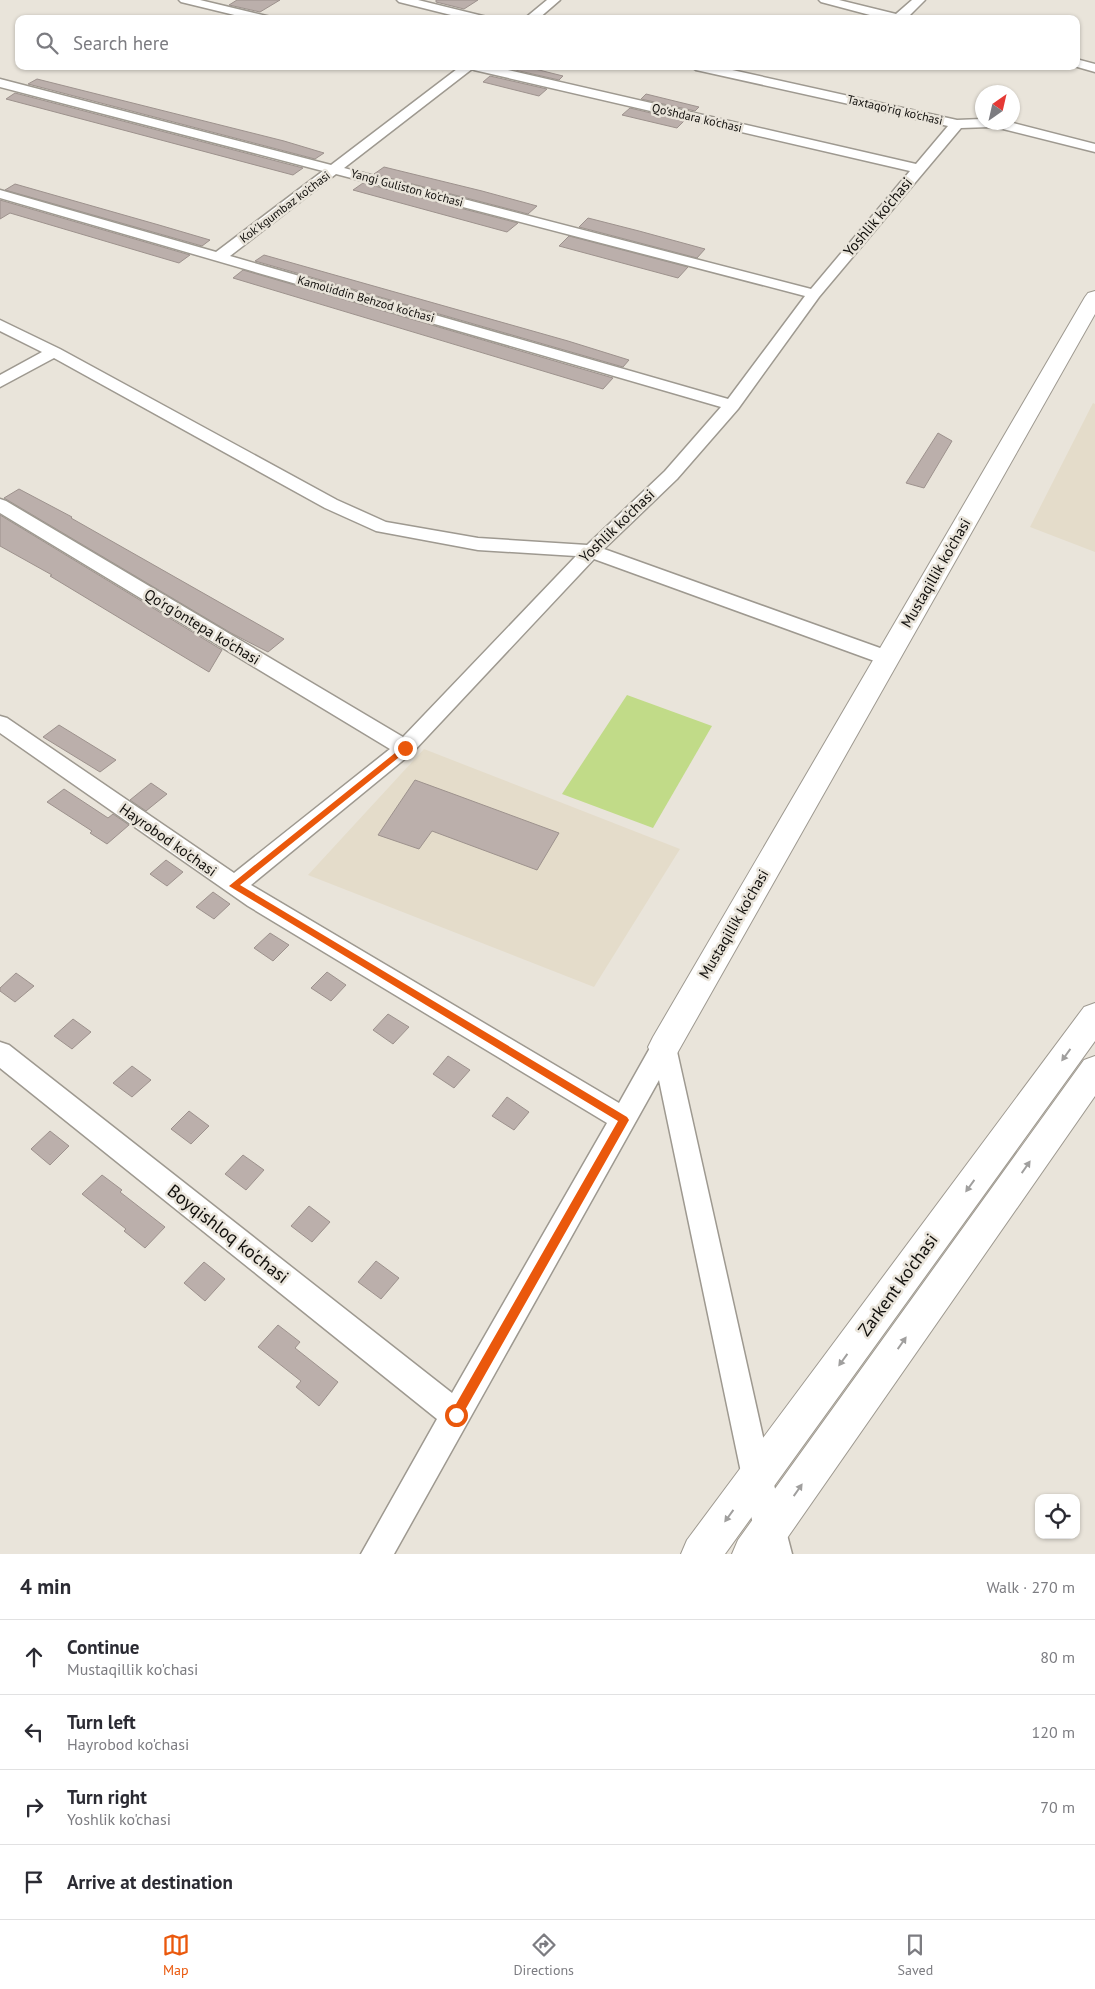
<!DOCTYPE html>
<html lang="en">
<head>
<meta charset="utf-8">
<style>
  :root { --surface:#fff; --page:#f7f7f7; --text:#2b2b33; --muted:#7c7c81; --line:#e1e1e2; --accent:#ea580c }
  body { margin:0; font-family:"PT Sans",sans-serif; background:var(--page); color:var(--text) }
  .controls { position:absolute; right:15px; bottom:15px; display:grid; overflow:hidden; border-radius:10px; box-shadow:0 1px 4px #0004 }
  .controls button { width:45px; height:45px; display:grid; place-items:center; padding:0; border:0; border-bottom:1px solid var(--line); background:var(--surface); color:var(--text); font:25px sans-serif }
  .compass { position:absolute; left:975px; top:85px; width:45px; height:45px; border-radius:50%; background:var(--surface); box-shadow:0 1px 4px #0004; rotate:34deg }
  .stop { position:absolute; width:15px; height:15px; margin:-11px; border:4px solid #ea580c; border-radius:50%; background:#fff }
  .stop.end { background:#ea580c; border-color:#fff; box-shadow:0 1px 5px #0008 }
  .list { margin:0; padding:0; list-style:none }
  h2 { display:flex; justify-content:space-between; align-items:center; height:65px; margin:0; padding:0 20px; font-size:21px }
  h2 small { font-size:16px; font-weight:400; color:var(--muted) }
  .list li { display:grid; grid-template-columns:32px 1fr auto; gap:15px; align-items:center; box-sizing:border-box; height:75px; padding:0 20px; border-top:1px solid var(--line) }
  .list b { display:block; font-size:19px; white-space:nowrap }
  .list p { margin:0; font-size:16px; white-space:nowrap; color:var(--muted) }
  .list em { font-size:16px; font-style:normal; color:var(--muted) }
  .icon { flex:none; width:28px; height:28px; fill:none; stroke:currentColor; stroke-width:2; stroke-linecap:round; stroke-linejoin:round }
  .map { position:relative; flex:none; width:1095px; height:1554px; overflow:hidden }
  .search { position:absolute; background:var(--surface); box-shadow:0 1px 4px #0004; left:15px; right:15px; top:15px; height:55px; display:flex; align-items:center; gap:12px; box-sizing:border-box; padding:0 18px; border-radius:10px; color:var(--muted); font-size:19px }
  .sheet { height:365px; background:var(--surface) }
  nav { display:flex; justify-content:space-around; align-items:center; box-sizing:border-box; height:70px; border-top:1px solid var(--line); background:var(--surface); font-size:14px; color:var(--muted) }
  nav a { display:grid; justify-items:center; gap:2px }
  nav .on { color:var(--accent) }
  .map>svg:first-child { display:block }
</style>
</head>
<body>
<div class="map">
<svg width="1095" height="1554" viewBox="0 0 1095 1554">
  <rect width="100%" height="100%" fill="#e9e4da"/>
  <path fill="#e4dcca" d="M1093 403 1095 404V552L1030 527Z
    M424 749 680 849 594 987 308 875Z"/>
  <path fill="#c1db88" d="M627 695 712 726 653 828 562 794Z"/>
  <path fill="#bbafab" stroke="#9d928d" d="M237 0H280L260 12 229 5Z
    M436 0H478L464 9 436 2Z
    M523 66 563 76 559 80 502 67Z
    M490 76 547 89 539 96 483 82Z
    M37 79 284 141 324 153 315 159 28 84Z
    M15 93 303 168 293 175 6 99Z
    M646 94 699 107 695 111 641 99Z
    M630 108 684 121 677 128 622 115Z
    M384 167 482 191 537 206 528 214 374 174Z
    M363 183 518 223 507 232 353 190Z
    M15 184 159 225 210 240 202 246 5 190Z
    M0 200 190 255 179 263 10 213 0 219Z
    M588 218 639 231 705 249 697 258 579 227Z
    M569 236 688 267 678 278 559 246Z
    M264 255 568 341 629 360 623 367 255 261Z
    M243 270 613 378 603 389 233 278Z
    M938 433 952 441 924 488 906 483Z
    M19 489 72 517 71 518 284 639 268 652 231 633 4 498Z
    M0 515 222 650 209 672 50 576 52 575 0 546Z
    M59 725 116 760 100 772 43 737Z
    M415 780 456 795 559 833 537 870 432 831 419 849 378 835Z
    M151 783 167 794 146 811 130 800Z
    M64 789 108 818 113 814 129 825 107 844 90 833 92 831 47 802Z
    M166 860 183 872 167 886 150 874Z
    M213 892 230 904 214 919 196 907Z
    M270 933 289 945 273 961 254 948Z
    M327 972 346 985 331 1001 311 988Z
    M16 973 34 986 15 1002 0 991V988Z
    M388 1014 409 1027 393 1044 373 1030Z
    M73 1019 91 1032 72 1049 54 1036Z
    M448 1056 470 1070 454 1088 433 1074Z
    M132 1066 151 1080 132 1097 113 1083Z
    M507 1097 529 1112 514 1130 492 1116Z
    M189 1111 209 1126 191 1144 171 1129Z
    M50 1131 69 1146 50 1165 31 1149Z
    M243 1155 264 1170 246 1190 225 1174Z
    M102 1175 122 1190 120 1192 165 1227 145 1248 124 1231 126 1229 82 1194Z
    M309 1206 330 1222 312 1242 291 1226Z
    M376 1261 399 1278 381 1299 358 1282Z
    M204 1262 225 1279 205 1301 184 1283Z
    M278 1325 300 1342 295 1348 338 1382 319 1406 296 1387 301 1381 258 1347Z"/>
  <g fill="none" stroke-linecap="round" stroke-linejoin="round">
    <g stroke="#9e9990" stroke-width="3">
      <path id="minor" d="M179 0H200L271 17 273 19H251L181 2Z
        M397 0H418L487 17 489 19H467L399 2Z
        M547 0H560L538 19H524Z
        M819 0H839L896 14 912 0H925L906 19H885L821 2Z
        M1076 59 1095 64V72L1074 66H1076Z
        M461 66H491L916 164 948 126 696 70 690 66H714L957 120 982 119V122H1009L1095 144V152L1003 129 990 127 961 128 819 297 738 409 677 479 604 549 894 653 897 658 894 663 887 665 880 663 594 559 412 753 251 885 619 1103 655 1039 664 1036 673 1039 676 1047 772 1477 792 1554H760L742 1477 659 1080 394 1554H361L437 1419 0 1068V1042L9 1045 452 1393 607 1123 248 906 0 733V716L7 718 234 873 390 749 0 513V499L6 501 403 737 576 556 478 550 376 531 325 508 54 358 0 387V375L42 352 0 331V320L60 349 337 500 386 522 478 538 587 545 665 471 721 407 0 198V190L216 252 323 171 0 87V79L331 165ZM472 69 474 70 910 171 811 289 344 168ZM336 174 805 296 728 399 230 256Z"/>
    </g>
    <g stroke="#9e9990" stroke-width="2">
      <path id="secondary" d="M1095 291V314L675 1057 664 1061 653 1057 648 1047 653 1037 1085 297 1088 293Z
        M1095 1003V1041L725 1554H681L687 1540 1084 1007Z
        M1095 1056V1096L776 1554H732L738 1540 1084 1060Z"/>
    </g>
    <use href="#minor" fill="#fff" fill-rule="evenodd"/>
    <use href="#secondary" fill="#fff" fill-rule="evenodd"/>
  </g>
  <defs><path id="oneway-solid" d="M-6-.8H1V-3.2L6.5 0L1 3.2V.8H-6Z" transform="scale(1.25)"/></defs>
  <g fill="#a09f9e">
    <use href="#oneway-solid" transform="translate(1066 1055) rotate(126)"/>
    <use href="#oneway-solid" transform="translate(1026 1167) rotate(-55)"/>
    <use href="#oneway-solid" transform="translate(970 1186) rotate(126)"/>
    <use href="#oneway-solid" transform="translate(902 1343) rotate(-55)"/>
    <use href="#oneway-solid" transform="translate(843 1360) rotate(126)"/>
    <use href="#oneway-solid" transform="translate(798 1490) rotate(-55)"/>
    <use href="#oneway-solid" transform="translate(729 1516) rotate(126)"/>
  </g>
  <path fill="#ea580c" d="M405 745 408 746V750L240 885 627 1117 629 1120 460 1419 456 1420 452 1419 450 1415 452 1411 618 1121 229 886Z"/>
  <g text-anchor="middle" stroke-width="5" stroke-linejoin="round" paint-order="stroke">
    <g font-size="12" fill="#110f0c" stroke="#e9e4da">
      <text transform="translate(895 110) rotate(13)" y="4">Taxtaqo'riq ko'chasi</text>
      <text transform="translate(697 118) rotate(13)" y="4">Qo'shdara ko'chasi</text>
      <text transform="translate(407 188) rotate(15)" y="4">Yangi Guliston ko'chasi</text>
      <text transform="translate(285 207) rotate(-37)" y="4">Kok'kgumbaz ko'chasi</text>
      <text transform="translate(366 299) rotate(16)" y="4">Kamoliddin Behzod ko'chasi</text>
    </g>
    <g font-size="15" fill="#110f0c" stroke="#e9e4da">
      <text transform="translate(878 217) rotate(-50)" y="5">Yoshlik ko'chasi</text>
      <text transform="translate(617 526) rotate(-44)" y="5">Yoshlik ko'chasi</text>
      <text transform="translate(936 573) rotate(-60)" y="5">Mustaqillik ko'chasi</text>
      <text transform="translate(202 627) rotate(31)" y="5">Qo'rg'ontepa ko'chasi</text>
      <text transform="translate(168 840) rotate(35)" y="5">Hayrobod ko'chasi</text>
      <text transform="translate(734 924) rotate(-60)" y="5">Mustaqillik ko'chasi</text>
    </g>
    <g font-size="18" fill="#110f0c" stroke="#e9e4da">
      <text transform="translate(228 1234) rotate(38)" y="6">Boyqishloq ko'chasi</text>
      <text transform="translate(898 1285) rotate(-54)" y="6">Zarkent ko'chasi</text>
    </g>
  </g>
</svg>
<div class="controls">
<button><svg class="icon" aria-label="locate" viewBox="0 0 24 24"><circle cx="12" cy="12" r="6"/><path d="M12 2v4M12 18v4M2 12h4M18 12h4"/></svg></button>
</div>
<svg class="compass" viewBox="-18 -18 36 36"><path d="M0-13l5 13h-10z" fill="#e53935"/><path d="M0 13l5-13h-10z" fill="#7c7c81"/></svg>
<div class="stop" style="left:456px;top:1415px"></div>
<div class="stop end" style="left:405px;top:748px"></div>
<div class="search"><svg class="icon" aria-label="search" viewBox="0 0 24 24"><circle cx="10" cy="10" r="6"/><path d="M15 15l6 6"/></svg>Search here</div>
</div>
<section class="sheet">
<h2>4 min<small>Walk · 270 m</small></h2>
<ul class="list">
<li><svg class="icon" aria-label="ahead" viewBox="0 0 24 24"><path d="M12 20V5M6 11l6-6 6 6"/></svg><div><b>Continue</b><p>Mustaqillik ko'chasi</p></div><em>80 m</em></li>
<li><svg class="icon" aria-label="left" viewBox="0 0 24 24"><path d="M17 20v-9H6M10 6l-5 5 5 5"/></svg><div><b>Turn left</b><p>Hayrobod ko'chasi</p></div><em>120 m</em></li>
<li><svg class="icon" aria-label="right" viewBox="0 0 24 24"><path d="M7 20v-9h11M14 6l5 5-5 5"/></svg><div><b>Turn right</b><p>Yoshlik ko'chasi</p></div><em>70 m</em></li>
<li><svg class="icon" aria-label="arrive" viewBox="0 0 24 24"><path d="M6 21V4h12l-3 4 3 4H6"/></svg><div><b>Arrive at destination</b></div></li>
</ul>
</section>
<nav>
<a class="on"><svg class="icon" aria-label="map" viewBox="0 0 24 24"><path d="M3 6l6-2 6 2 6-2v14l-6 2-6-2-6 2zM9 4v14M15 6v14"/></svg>Map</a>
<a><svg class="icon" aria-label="directions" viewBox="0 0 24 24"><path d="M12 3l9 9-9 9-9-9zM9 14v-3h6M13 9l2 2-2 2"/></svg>Directions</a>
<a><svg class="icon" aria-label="saved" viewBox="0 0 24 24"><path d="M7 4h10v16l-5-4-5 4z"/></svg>Saved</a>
</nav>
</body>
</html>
